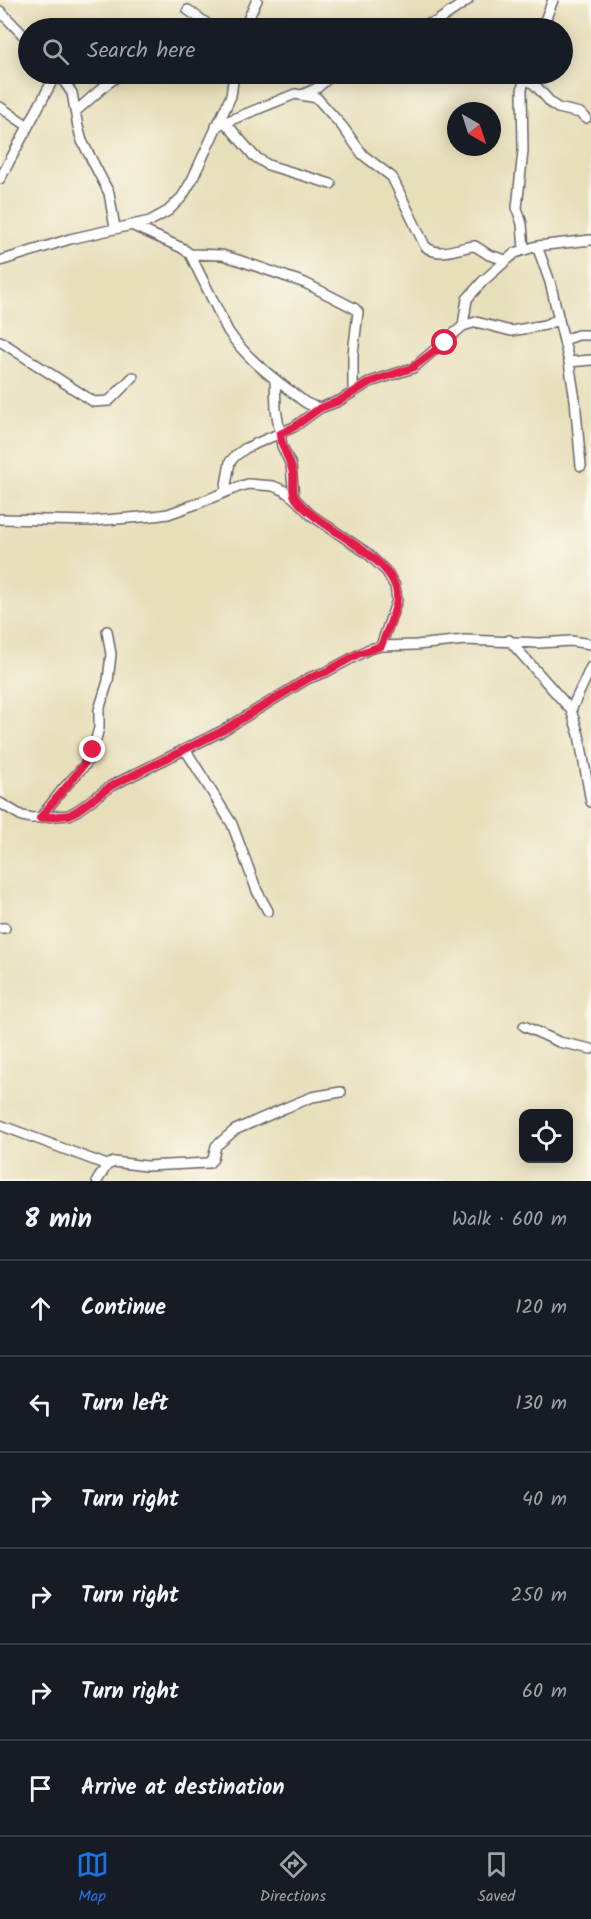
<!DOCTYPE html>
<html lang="en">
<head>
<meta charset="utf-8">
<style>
  :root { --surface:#171b24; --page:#20242c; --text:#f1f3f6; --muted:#9ea1a6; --line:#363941; --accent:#1a73e8 }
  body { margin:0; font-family:Kalam,sans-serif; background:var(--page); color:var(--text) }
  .controls { position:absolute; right:18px; bottom:18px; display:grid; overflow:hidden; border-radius:12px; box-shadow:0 3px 15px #0003 }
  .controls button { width:54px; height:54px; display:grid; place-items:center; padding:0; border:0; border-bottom:2px solid var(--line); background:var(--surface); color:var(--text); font:30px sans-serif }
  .compass { position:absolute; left:447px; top:102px; width:54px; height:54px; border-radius:50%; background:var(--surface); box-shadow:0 3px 15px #0003; rotate:141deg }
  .stop { position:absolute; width:18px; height:18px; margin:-14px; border:4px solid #e11d48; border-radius:50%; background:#fff }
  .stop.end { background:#e11d48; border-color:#fff; box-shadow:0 2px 6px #0008 }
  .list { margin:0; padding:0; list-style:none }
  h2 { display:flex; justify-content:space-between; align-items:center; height:78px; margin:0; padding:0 24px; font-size:26px }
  h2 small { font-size:20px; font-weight:400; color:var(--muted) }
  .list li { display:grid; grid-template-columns:39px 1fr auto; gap:18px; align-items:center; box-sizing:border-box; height:96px; padding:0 24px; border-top:2px solid var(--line) }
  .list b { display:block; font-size:22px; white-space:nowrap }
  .list em { font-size:20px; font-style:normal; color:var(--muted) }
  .icon { flex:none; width:33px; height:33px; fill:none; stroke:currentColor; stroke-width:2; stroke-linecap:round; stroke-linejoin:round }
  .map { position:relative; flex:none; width:591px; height:1181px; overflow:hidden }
  .search { position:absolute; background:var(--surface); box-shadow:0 3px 15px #0003; left:18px; right:18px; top:18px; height:66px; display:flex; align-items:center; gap:15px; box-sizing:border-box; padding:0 21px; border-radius:33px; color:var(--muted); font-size:22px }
  .sheet { height:654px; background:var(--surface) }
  nav { display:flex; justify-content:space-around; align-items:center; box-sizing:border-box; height:84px; border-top:2px solid var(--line); background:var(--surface); font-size:16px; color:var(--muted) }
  nav a { display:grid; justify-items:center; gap:3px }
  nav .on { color:var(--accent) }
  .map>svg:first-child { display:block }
</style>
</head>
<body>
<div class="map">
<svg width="591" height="1181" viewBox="0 0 591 1181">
  <rect width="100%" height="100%" fill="#fbf7ec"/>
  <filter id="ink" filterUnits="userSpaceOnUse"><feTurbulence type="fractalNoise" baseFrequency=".0167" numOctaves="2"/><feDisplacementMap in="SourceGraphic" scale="12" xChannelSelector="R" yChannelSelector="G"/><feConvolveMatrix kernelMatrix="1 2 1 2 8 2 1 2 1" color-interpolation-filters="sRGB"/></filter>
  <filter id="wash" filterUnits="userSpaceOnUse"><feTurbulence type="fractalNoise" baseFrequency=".008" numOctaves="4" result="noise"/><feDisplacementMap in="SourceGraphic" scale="24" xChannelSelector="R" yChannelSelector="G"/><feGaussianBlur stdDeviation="1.35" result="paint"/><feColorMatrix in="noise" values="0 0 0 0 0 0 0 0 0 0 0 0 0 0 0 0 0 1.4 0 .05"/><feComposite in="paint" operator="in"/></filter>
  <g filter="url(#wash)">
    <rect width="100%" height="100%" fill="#e7dfba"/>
  </g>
  <g filter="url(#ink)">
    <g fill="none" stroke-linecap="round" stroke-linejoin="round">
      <g stroke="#676467" stroke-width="12">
        <path id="street" d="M188 10 213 28
          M0 11 28 40
          M244 28 257 0
          M411 28 436 22 468 0
          M542 28 553 0
          M59 74 72 93 78 127 82 141 109 193 115 228
          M524 77 535 85 552 104 558 108 580 113 586 118
          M304 94 317 88 333 74
          M0 107 28 126
          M75 112 108 83 121 74
          M225 122 254 156 268 165 331 184
          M216 126 295 94 317 98 342 126 363 155 392 177 425 246C439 259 458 247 475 246L489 255 506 260
          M0 179 56 74
          M131 225 182 248 190 254 228 331C244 355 265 372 289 390 302 399 303 404 320 408
          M537 246 550 282 569 362 575 400 581 466
          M524 249 522 224 517 208 523 151 522 90 525 74
          M190 254 222 255 238 260 305 283 354 308 358 312 353 354V392
          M0 261 70 239 150 221 168 211 182 197 192 180 231 96 234 74
          M463 326 467 299 483 281 515 253 537 246 591 240
          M564 340 578 335H591
          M0 341 94 402 109 401 133 377
          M569 362 591 360
          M275 381 276 409 282 446 291 465 294 498
          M225 491 230 462 235 456 246 448 294 427 320 408 339 401 370 382 413 368 463 326 476 322 511 331 545 325 559 319
          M0 519 92 521 154 516 168 514 199 503 238 487 248 484 273 486 283 490 294 498 311 515 367 553 387 572 395 586 397 600 381 646
          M509 640 571 710 579 735 591 802
          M571 710 591 667
          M185 749 232 824 257 891 268 911
          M0 803 22 816 32 818 69 815 78 810 111 786 222 731 309 678 326 672 369 649 381 646 416 645 465 640 539 643 571 641 591 644
          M40 818 63 789 85 765 93 750 99 728V710L108 681 111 654 107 631
          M0 928H5
          M524 1026 559 1042 591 1049
          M0 1125 107 1165
          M97 1181 107 1165 114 1162 146 1166 209 1163 213 1159 216 1146 235 1130 285 1108 312 1097 341 1092"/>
      </g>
      <use href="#street" stroke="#fff" stroke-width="9"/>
    </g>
  </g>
  <g fill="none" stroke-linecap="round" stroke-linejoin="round" filter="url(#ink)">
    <path stroke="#e11d48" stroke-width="8" d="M93 750C79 775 58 795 40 818L69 815 78 810 111 786 222 731 309 678 326 672 358 654 381 646C386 633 397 610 397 597 398 558 320 530 297 500 291 494 294 482 293 474 291 459 282 451 280 434L294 427 320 408 339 401 370 382 412 368 445 343"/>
  </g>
</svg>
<div class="controls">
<button><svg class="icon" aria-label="locate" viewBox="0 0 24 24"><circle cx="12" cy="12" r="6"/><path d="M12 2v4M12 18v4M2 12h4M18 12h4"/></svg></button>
</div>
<svg class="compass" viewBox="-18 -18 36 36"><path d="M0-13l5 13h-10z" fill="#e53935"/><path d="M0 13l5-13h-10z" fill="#9ea1a6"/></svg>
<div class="stop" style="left:445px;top:343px"></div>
<div class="stop end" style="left:93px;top:750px"></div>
<div class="search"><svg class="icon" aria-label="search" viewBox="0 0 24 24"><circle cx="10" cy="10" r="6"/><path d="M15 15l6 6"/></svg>Search here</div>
</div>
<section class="sheet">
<h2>8 min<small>Walk · 600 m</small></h2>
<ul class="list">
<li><svg class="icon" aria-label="ahead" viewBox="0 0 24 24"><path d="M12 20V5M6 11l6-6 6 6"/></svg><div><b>Continue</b></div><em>120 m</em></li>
<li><svg class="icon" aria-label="left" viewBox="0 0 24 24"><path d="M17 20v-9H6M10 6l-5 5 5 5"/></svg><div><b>Turn left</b></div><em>130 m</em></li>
<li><svg class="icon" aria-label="right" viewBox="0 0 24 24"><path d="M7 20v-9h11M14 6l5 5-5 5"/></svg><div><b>Turn right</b></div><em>40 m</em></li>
<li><svg class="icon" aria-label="right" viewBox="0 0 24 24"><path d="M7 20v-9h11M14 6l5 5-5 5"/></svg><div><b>Turn right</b></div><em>250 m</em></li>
<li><svg class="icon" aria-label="right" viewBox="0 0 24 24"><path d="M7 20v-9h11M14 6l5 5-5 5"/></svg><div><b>Turn right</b></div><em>60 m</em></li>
<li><svg class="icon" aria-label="arrive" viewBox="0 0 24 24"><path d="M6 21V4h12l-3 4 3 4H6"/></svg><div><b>Arrive at destination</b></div></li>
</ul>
</section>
<nav>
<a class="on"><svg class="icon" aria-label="map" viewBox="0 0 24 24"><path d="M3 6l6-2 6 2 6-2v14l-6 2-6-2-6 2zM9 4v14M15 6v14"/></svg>Map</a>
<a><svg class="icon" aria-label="directions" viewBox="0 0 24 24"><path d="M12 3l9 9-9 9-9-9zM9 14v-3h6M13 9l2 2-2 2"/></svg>Directions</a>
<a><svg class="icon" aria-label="saved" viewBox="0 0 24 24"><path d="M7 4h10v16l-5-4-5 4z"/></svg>Saved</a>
</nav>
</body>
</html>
